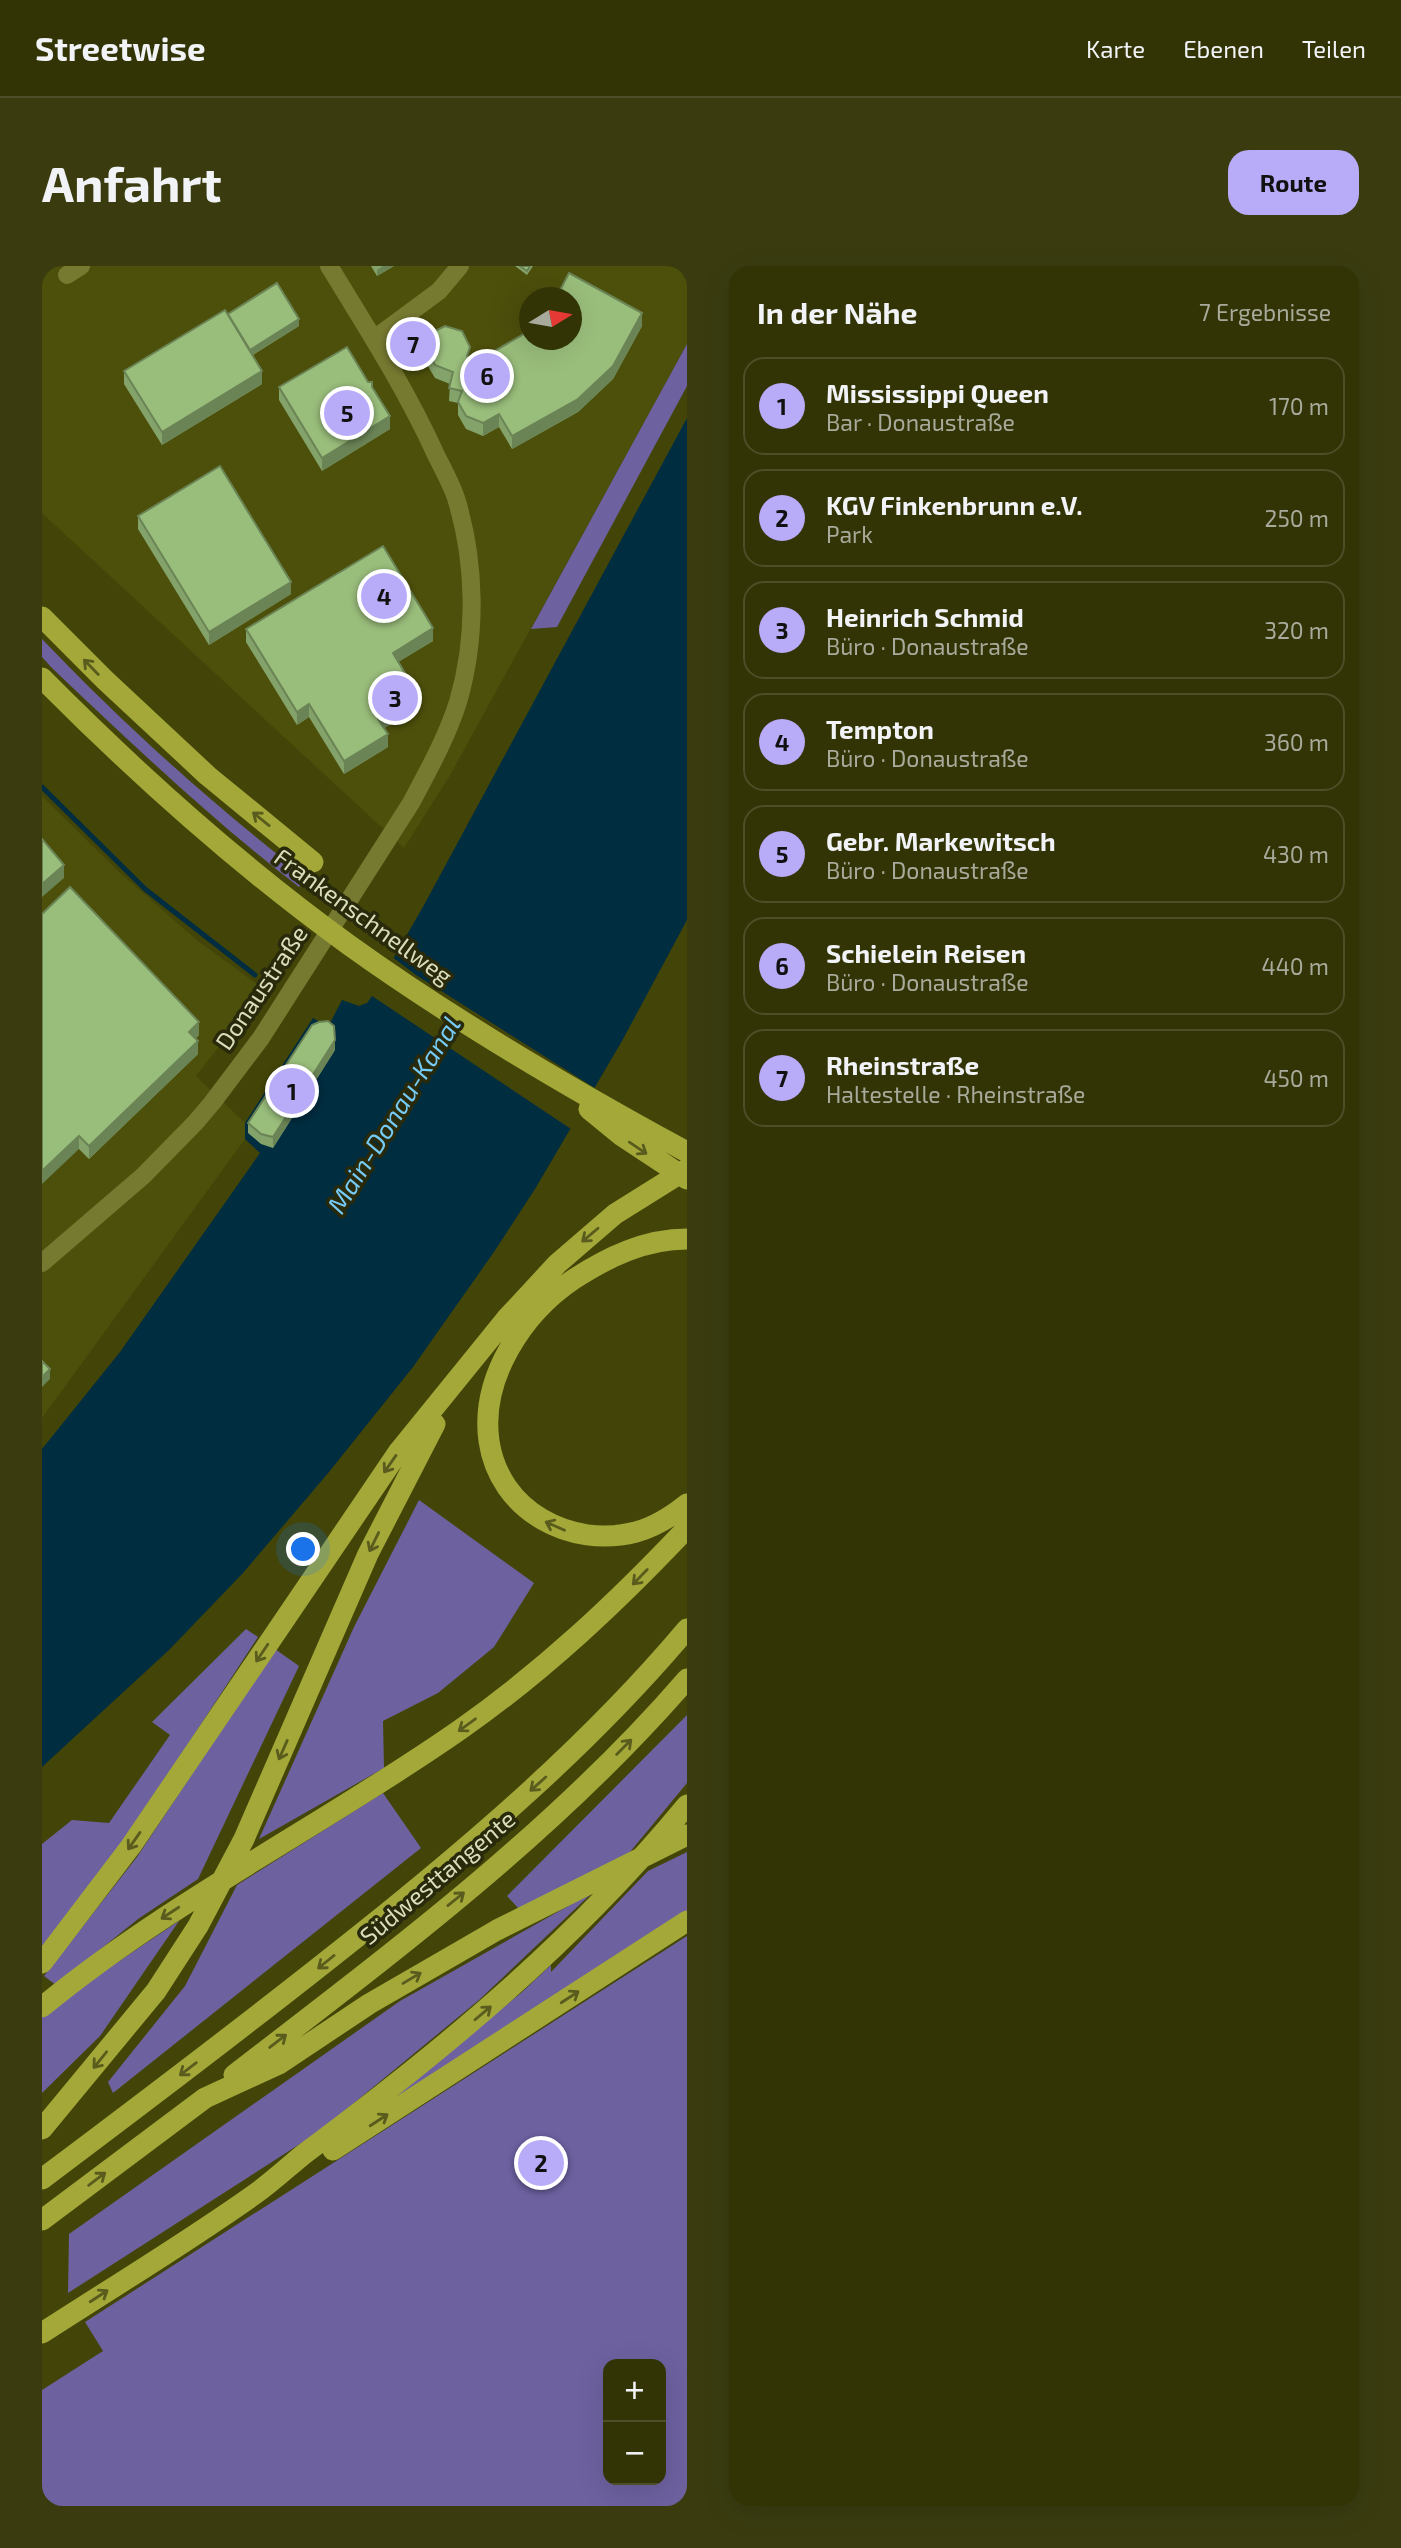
<!DOCTYPE html>
<html lang="de">
<head>
<meta charset="utf-8">
<style>
  :root { --surface:#323406; --page:#3a3c10; --text:#f1f3f6; --muted:#a8aa9b; --line:#4d4f28; --accent:#b8abf7 }
  body { margin:0; font-family:"Exo 2",sans-serif; background:var(--page); color:var(--text) }
  .controls { position:absolute; right:21px; bottom:21px; display:grid; overflow:hidden; border-radius:14px; box-shadow:0 7px 28px #0002 }
  .controls button { width:63px; height:63px; display:grid; place-items:center; padding:0; border:0; border-bottom:2px solid var(--line); background:var(--surface); color:var(--text); font:35px sans-serif }
  .compass { position:absolute; left:477px; top:21px; width:63px; height:63px; border-radius:50%; background:var(--surface); box-shadow:0 7px 28px #0002; rotate:79deg }
  .you { position:absolute; left:262px; top:1284px; width:24px; height:24px; margin:-18px; border:5px solid #fff; border-radius:50%; background:#1a73e8; box-shadow:0 0 0 10px #1a73e833 }
  .badge { display:grid; place-items:center; width:46px; height:46px; border-radius:50%; background:var(--accent); color:#111; font-size:23px; font-weight:700 }
  .pin { position:absolute; translate:-50% -50%; border:4px solid #fff; box-shadow:0 2px 7px #0006 }
  .list { margin:0; padding:0; list-style:none }
  h2 { display:flex; justify-content:space-between; align-items:center; height:91px; margin:0; padding:0 28px; font-size:30px }
  h2 small { font-size:23px; font-weight:400; color:var(--muted) }
  .list li { display:grid; grid-template-columns:46px 1fr auto; gap:21px; align-items:center; box-sizing:border-box; height:98px; margin:0 14px 14px; padding:0 14px; border:2px solid var(--line); border-radius:21px }
  .list b { display:block; font-size:26px; white-space:nowrap }
  .list p { margin:0; font-size:23px; white-space:nowrap; color:var(--muted) }
  .list em { font-size:23px; font-style:normal; color:var(--muted) }
  .map { position:relative; flex:none; width:645px; height:2240px; overflow:hidden; border-radius:21px }
  header { display:flex; align-items:center; gap:42px; box-sizing:border-box; height:98px; padding:0 35px; background:var(--surface); border-bottom:2px solid var(--line) }
  header strong { font-size:33px }
  nav { display:flex; gap:38px; margin-inline-start:auto; font-size:24px }
  .intro { display:flex; align-items:center; justify-content:space-between; box-sizing:border-box; height:168px; padding:0 42px }
  h1 { margin:0; font-size:49px }
  .button { padding:18px 32px; border-radius:21px; background:var(--accent); color:#111; font-size:24px; font-weight:700 }
  main { display:flex; gap:42px; padding:0 42px }
  aside { flex:1; background:var(--surface); border-radius:21px; box-shadow:0 7px 28px #0002 }
  .map>svg:first-child { display:block }
</style>
</head>
<body>
<header>
<strong>Streetwise</strong>
<nav><a>Karte</a><a>Ebenen</a><a>Teilen</a></nav>
</header>
<div class="intro"><h1>Anfahrt</h1><a class="button">Route</a></div>
<main>
<div class="map">
<svg width="645" height="2240" viewBox="0 0 645 2240">
  <rect width="100%" height="100%" fill="#434508"/>
  <path fill="#4d500b" fill-rule="evenodd" d="M0 0H645V78L407 511 362 582 0 247ZM488 32H530V74H488Z
    M0 530 76 605 156 675 222 723 154 810 203 857V873L0 1152Z"/>
  <path fill="#6d61a0" fill-rule="evenodd" d="M645 78V120L515 361 489 363Z
    M0 373C81 458 170 538 263 610L257 621C170 554 90 478 10 402L0 391Z
    M377 1234 492 1317 452 1381 396 1427 341 1455 342 1502 217 1573 312 1361Z
    M204 1363 216 1371 84 1573 0 1680V1578L30 1554 67 1557 128 1469 110 1456Z
    M233 1383 257 1400 156 1613 96 1653 14 1719 2 1710 95 1591Z
    M645 1449V1517L588 1586 477 1643 465 1630Z
    M341 1527 379 1582 71 1827 66 1816 143 1720 195 1619Z
    M645 1586V1647L358 1831 356 1827 479 1727 509 1699V1706L606 1605Z
    M551 1626 437 1734 278 1865 26 2027 27 1968 358 1735Z
    M137 1655 58 1770 0 1827V1750L22 1732Z
    M645 1670V2240H0V2124L61 2085 43 2056ZM566 2098H619V2214H566Z"/>
  <path fill="#002d40" d="M645 152V654L580 775 493 923 452 986 371 1101 287 1206 201 1307 127 1384 0 1501V1183L78 1086 218 887 203 873V857L271 752 286 761 300 734 317 740 325 737 330 730 382 639Z"/>
  <path fill="#434508" d="M349 690 374 709 556 824 532 865 327 728Z"/>
  <g fill="none" stroke-linecap="round" stroke-linejoin="round">
    <path stroke="#002d40" stroke-width="5" d="M0 521 103 623 213 709"/>
    <path stroke="#767930" stroke-width="18" d="M25 9 39 0
      M332 73 397 25 418 0
      M0 997 101 910 153 857 170 837 219 772 369 537C386 505 405 471 416 436 435 371 434 297 414 232 409 217 401 203 394 189 364 123 325 62 287 0"/>
    <path stroke="#a3a839" stroke-width="21" d="M0 351 63 414 166 510 271 596
      M0 412C95 508 198 600 307 679 414 756 529 823 645 886
      M547 843 580 870 645 913
      M645 973C603 973 566 991 532 1013 481 1047 438 1112 447 1175 457 1245 529 1283 594 1266 613 1261 630 1250 645 1238
      M0 1697 89 1580 357 1185 464 1053 515 998 573 948 645 903
      M0 1741C130 1634 282 1559 419 1463 503 1404 575 1336 645 1262
      M192 1809C350 1687 514 1565 645 1413
      M0 1863 114 1725 156 1660 202 1573 326 1288 393 1158
      M291 1884 645 1655
      M0 1913C108 1832 215 1751 320 1667 436 1574 549 1477 645 1363
      M0 1954 163 1832 237 1798 327 1738 455 1664 645 1569
      M0 2067C71 2021 144 1977 213 1928 230 1916 246 1901 262 1888 403 1783 533 1675 645 1539"/>
  </g>
  <path fill="#84a36a" d="M329 0H352L335 10Z
    M473 0H491L485 9Z
    M186 48 257 60 211 89 220 118 120 179 82 118V105Z
    M600 60 571 113 536 146 470 183 457 161 441 170 424 163 416 149V137L407 135 408 118 393 112 384 97V84L428 94 430 98Z
    M237 121 330 122 348 163 280 205 237 134Z
    M96 250 249 328 167 379 96 263Z
    M204 363 391 375 356 396 376 442 342 462 346 481 302 508 267 451 255 459 204 376Z
    M0 648 157 769 153 773 156 788 47 893 37 883Z
    M293 784 231 882 219 878 206 867V857Z"/>
  <path fill="#6b8456" d="M341 0H352L335 10V4Z
    M600 47V60L571 113 536 146 470 183V170Z
    M257 53V60L205 92V86Z
    M220 105V118L120 179V166Z
    M457 148V161L441 170V157Z
    M348 150V163L280 205V192Z
    M249 316V328L167 379V366Z
    M391 362V375L351 399V387Z
    M376 429V442L336 466V453Z
    M267 438V451L255 459V446Z
    M346 468V481L302 508V495Z
    M22 599V612L0 631V618Z
    M157 756V769L147 779V766Z
    M293 774V784L231 882V871Z
    M156 775V788L47 893V880Z
    M37 870V883L0 918V905Z
    M8 1103V1113L0 1121V1111Z"/>
  <path fill="#99bd7b" stroke="#6b8456" stroke-width="2" d="M478 0H488L485 5Z
    M527 7 600 47 571 100 536 133 470 170 457 148 441 157 424 150 416 136 420 125 407 122 411 106 393 99 384 84 389 67 403 60 420 65 428 81 425 90 430 98 487 65V74H529V32H514Z
    M235 17 257 53 208 84 186 48Z
    M183 44 220 105 120 166 82 105Z
    M305 81 326 116H330V121L348 150 280 192 237 121Z
    M178 200 249 316 167 366 96 250Z
    M341 280 391 362 351 387 376 429 336 453 346 468 302 495 267 438 255 446 204 363Z
    M0 573 22 599 0 618Z
    M28 621 157 756 147 766 156 775 47 880 37 870 0 905V648Z
    M286 755 292 760 293 774 231 871 219 868 206 857 270 759 277 756Z
    M0 1095 8 1103 0 1111Z"/>
  <defs><path id="oneway-shaft" d="M-6 0H5M1.5-3L5.5 0L1.5 3" fill="none" stroke-width="1.6" stroke-linecap="round" stroke-linejoin="round" transform="scale(1.75)"/></defs>
  <g stroke="#595c1d">
    <use href="#oneway-shaft" transform="translate(49 401) rotate(-134)"/>
    <use href="#oneway-shaft" transform="translate(219 553) rotate(-141)"/>
    <use href="#oneway-shaft" transform="translate(596 882) rotate(34)"/>
    <use href="#oneway-shaft" transform="translate(548 969) rotate(140)"/>
    <use href="#oneway-shaft" transform="translate(348 1198) rotate(125)"/>
    <use href="#oneway-shaft" transform="translate(513 1260) rotate(-156)"/>
    <use href="#oneway-shaft" transform="translate(332 1276) rotate(116)"/>
    <use href="#oneway-shaft" transform="translate(598 1311) rotate(134)"/>
    <use href="#oneway-shaft" transform="translate(220 1387) rotate(124)"/>
    <use href="#oneway-shaft" transform="translate(425 1459) rotate(144)"/>
    <use href="#oneway-shaft" transform="translate(582 1481) rotate(-45)"/>
    <use href="#oneway-shaft" transform="translate(241 1484) rotate(114)"/>
    <use href="#oneway-shaft" transform="translate(496 1518) rotate(138)"/>
    <use href="#oneway-shaft" transform="translate(92 1575) rotate(125)"/>
    <use href="#oneway-shaft" transform="translate(414 1633) rotate(-39)"/>
    <use href="#oneway-shaft" transform="translate(128 1647) rotate(147)"/>
    <use href="#oneway-shaft" transform="translate(284 1696) rotate(141)"/>
    <use href="#oneway-shaft" transform="translate(370 1712) rotate(-31)"/>
    <use href="#oneway-shaft" transform="translate(528 1731) rotate(-33)"/>
    <use href="#oneway-shaft" transform="translate(441 1747) rotate(-40)"/>
    <use href="#oneway-shaft" transform="translate(236 1775) rotate(-38)"/>
    <use href="#oneway-shaft" transform="translate(58 1794) rotate(129)"/>
    <use href="#oneway-shaft" transform="translate(146 1803) rotate(143)"/>
    <use href="#oneway-shaft" transform="translate(337 1854) rotate(-33)"/>
    <use href="#oneway-shaft" transform="translate(55 1913) rotate(-37)"/>
    <use href="#oneway-shaft" transform="translate(57 2030) rotate(-33)"/>
  </g>
  <g text-anchor="middle" stroke-width="7" stroke-linejoin="round" paint-order="stroke">
    <g font-size="24" fill="#dbdeba" stroke="#282a0b">
      <text transform="translate(321 651) rotate(36)" y="8">Frankenschnellweg</text>
      <text transform="translate(220 722) rotate(-56)" y="8">Donaustraße</text>
      <text transform="translate(396 1612) rotate(-40)" y="8">Südwesttangente</text>
    </g>
    <g font-size="26" font-style="italic" fill="#76cbf6" stroke="#282a0b">
      <text transform="translate(352 849) rotate(-58)" y="9">Main-Donau-Kanal</text>
    </g>
  </g>
</svg>
<div class="controls">
<button>+</button>
<button>−</button>
</div>
<svg class="compass" viewBox="-18 -18 36 36"><path d="M0-13l5 13h-10z" fill="#e53935"/><path d="M0 13l5-13h-10z" fill="#a8aa9b"/></svg>
<div class="you"></div>
<div class="pin badge" style="left:250px;top:825px">1</div>
<div class="pin badge" style="left:499px;top:1897px">2</div>
<div class="pin badge" style="left:353px;top:432px">3</div>
<div class="pin badge" style="left:342px;top:330px">4</div>
<div class="pin badge" style="left:305px;top:147px">5</div>
<div class="pin badge" style="left:445px;top:110px">6</div>
<div class="pin badge" style="left:371px;top:78px">7</div>
</div>
<aside>
<h2>In der Nähe<small>7 Ergebnisse</small></h2>
<ul class="list">
<li><span class="badge">1</span><div><b>Mississippi Queen</b><p>Bar · Donaustraße</p></div><em>170 m</em></li>
<li><span class="badge">2</span><div><b>KGV Finkenbrunn e.V.</b><p>Park</p></div><em>250 m</em></li>
<li><span class="badge">3</span><div><b>Heinrich Schmid</b><p>Büro · Donaustraße</p></div><em>320 m</em></li>
<li><span class="badge">4</span><div><b>Tempton</b><p>Büro · Donaustraße</p></div><em>360 m</em></li>
<li><span class="badge">5</span><div><b>Gebr. Markewitsch</b><p>Büro · Donaustraße</p></div><em>430 m</em></li>
<li><span class="badge">6</span><div><b>Schielein Reisen</b><p>Büro · Donaustraße</p></div><em>440 m</em></li>
<li><span class="badge">7</span><div><b>Rheinstraße</b><p>Haltestelle · Rheinstraße</p></div><em>450 m</em></li>
</ul>
</aside>
</main>
</body>
</html>
